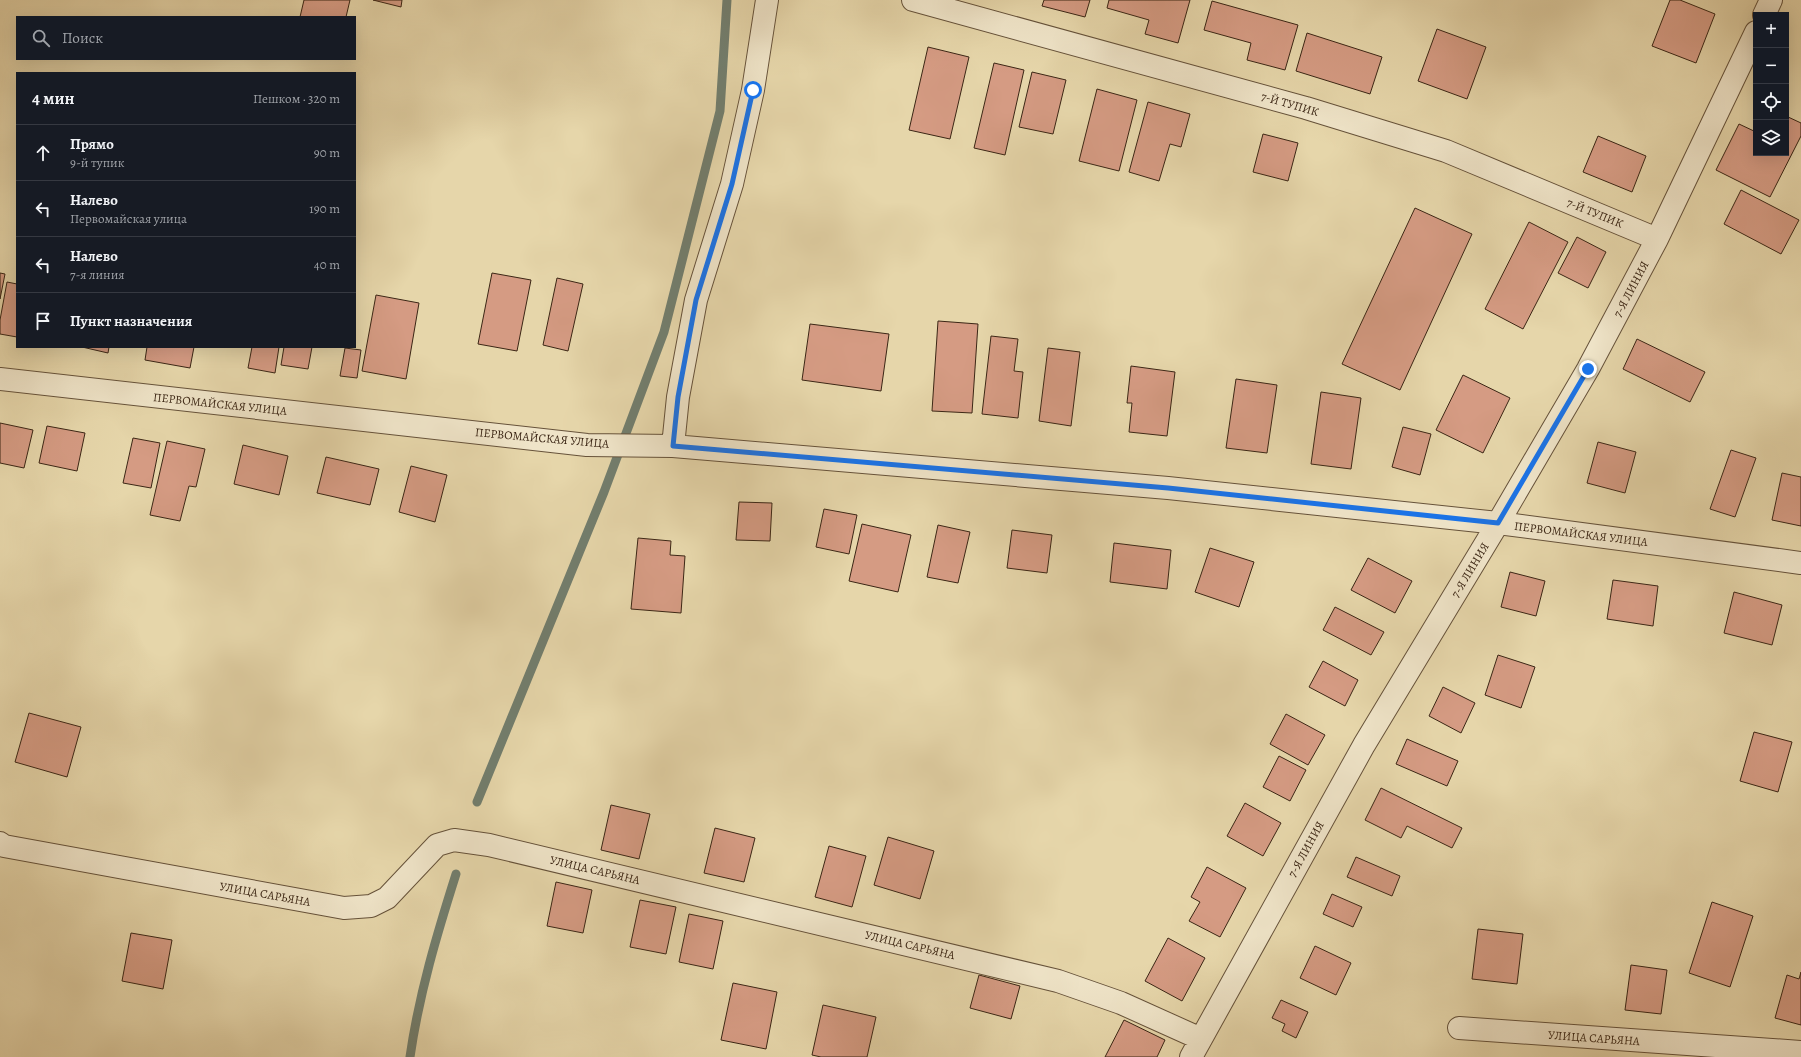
<!DOCTYPE html>
<html lang="ru">
<head>
<meta charset="utf-8">
<style>
  :root { --surface:#171b24; --page:#20242c; --text:#f1f3f6; --muted:#9ea1a6; --line:#363941 }
  body { margin:0; font-family:Alegreya,serif; background:var(--page); color:var(--text) }
  .controls { position:absolute; right:12px; top:12px; display:grid; overflow:hidden; border-radius:0px; box-shadow:0 4px 16px #0002 }
  .controls button { width:36px; height:36px; display:grid; place-items:center; padding:0; border:0; border-bottom:1px solid var(--line); background:var(--surface); color:var(--text); font:20px sans-serif }
  .stop { position:absolute; width:12px; height:12px; margin:-9px; border:3px solid #1a73e8; border-radius:50%; background:#fff }
  .stop.end { background:#1a73e8; border-color:#fff; box-shadow:0 1px 4px #0008 }
  .list { margin:0; padding:0; list-style:none }
  h2 { display:flex; justify-content:space-between; align-items:center; height:52px; margin:0; padding:0 16px; font-size:17px }
  h2 small { font-size:13px; font-weight:400; color:var(--muted) }
  .list li { display:grid; grid-template-columns:26px 1fr auto; gap:12px; align-items:center; box-sizing:border-box; height:56px; padding:0 16px; border-top:1px solid var(--line) }
  .list b { display:block; font-size:15px; white-space:nowrap }
  .list p { margin:0; font-size:13px; white-space:nowrap; color:var(--muted) }
  .list em { font-size:13px; font-style:normal; color:var(--muted) }
  .icon { flex:none; width:22px; height:22px; fill:none; stroke:currentColor; stroke-width:2; stroke-linecap:round; stroke-linejoin:round }
  .map { position:relative; flex:none; width:1801px; height:1057px; overflow:hidden }
  .search { position:absolute; background:var(--surface); box-shadow:0 4px 16px #0002; left:16px; top:16px; width:340px; height:44px; display:flex; align-items:center; gap:10px; box-sizing:border-box; padding:0 14px; border-radius:0px; color:var(--muted); font-size:15px }
  .panel { position:absolute; background:var(--surface); box-shadow:0 4px 16px #0002; left:16px; top:72px; width:340px; height:276px; border-radius:0px }
  .map>svg:first-child { display:block }
</style>
</head>
<body>
<div class="map">
<svg width="1801" height="1057" viewBox="0 0 1801 1057">
  <rect width="100%" height="100%" fill="#e6d6aa"/>
  <filter id="stains"><feTurbulence type="fractalNoise" baseFrequency=".005" numOctaves="4"/><feColorMatrix values="0 0 0 0 .2 0 0 0 0 .09 0 0 0 0 .02 0 0 0 .5 -.17"/></filter>
  <radialGradient id="worn" r=".72"><stop offset=".6" stop-color="#630" stop-opacity="0"/><stop offset="1" stop-color="#630" stop-opacity=".3"/></radialGradient>
  <g fill="none" stroke-linecap="round" stroke-linejoin="round">
    <path stroke="#727e6e" stroke-width="9" d="M477 802 604 492 664 332 720 111 727 0
      M410 1057C419 994 437 934 456 874"/>
  </g>
  <path fill="#d59b83" stroke="#3b2615" d="M304 0H350L346 17H300Z
    M373 0H402L401 7Z
    M1044 0H1090L1085 17 1042 6Z
    M1109 0H1190L1178 43 1145 34 1149 20 1107 8Z
    M1670 0H1680L1715 14 1696 63 1652 46Z
    M1212 1 1298 25 1285 70 1247 60 1251 43 1204 30Z
    M1437 29 1486 47 1467 99 1418 81Z
    M1307 33 1382 57 1370 94 1296 71Z
    M928 47 969 57 950 139 909 130Z
    M994 63 1024 70 1005 155 974 148Z
    M1032 72 1066 80 1053 134 1019 127Z
    M1097 89 1137 100 1119 171 1079 161Z
    M1148 102 1190 114 1181 147 1170 144 1159 181 1129 172Z
    M1786 116 1801 123V136L1770 197 1716 170 1739 124 1756 132V153H1786Z
    M1263 134 1298 143 1288 181 1253 172Z
    M1598 136 1646 156 1632 192 1583 172Z
    M1741 190 1799 220 1781 254 1724 224Z
    M1415 208 1472 234 1400 390 1342 364Z
    M1529 222 1568 242 1523 329 1485 309Z
    M1577 237 1606 252 1588 288 1558 273Z
    M0 273 5 274 0 299Z
    M492 273 531 280 517 351 478 344Z
    M557 278 583 284 568 351 543 345Z
    M7 282 17 284V337L0 334V320Z
    M376 295 419 303 406 379 362 371Z
    M938 321 978 324 972 413 932 411Z
    M810 324 889 334 881 391 802 380Z
    M991 336 1018 339 1014 371 1023 372 1018 418 982 414Z
    M1637 339 1705 372 1690 402 1623 369Z
    M82 347H109L108 353Z
    M147 347H194L190 368 145 360Z
    M252 347H279L275 373 248 368Z
    M284 347H312L308 369 281 365Z
    M345 348 361 350 357 378 340 376Z
    M1048 348 1080 352 1071 426 1039 421Z
    M1131 366 1175 372 1167 436 1129 432 1132 403H1127Z
    M1463 375 1510 398 1483 453 1436 430Z
    M1236 379 1277 385 1267 453 1226 448Z
    M1321 392 1361 398 1351 469 1311 464Z
    M0 423 33 430 24 468 0 463Z
    M47 426 85 433 77 471 39 463Z
    M1403 427 1431 434 1420 475 1392 467Z
    M133 438 160 443 151 488 123 483Z
    M167 441 205 449 196 487 189 486 180 521 150 515Z
    M1598 442 1636 452 1625 493 1587 483Z
    M243 445 288 456 279 495 234 484Z
    M1731 450 1756 458 1735 517 1710 509Z
    M326 457 379 469 370 505 317 493Z
    M411 466 447 475 435 522 399 512Z
    M1782 473 1801 477V526L1772 520Z
    M739 502 772 503 770 541 736 540Z
    M824 509 857 515 849 554 816 547Z
    M862 524 911 535 898 592 849 581Z
    M938 525 970 532 958 583 927 577Z
    M1012 530 1052 535 1047 573 1007 568Z
    M638 538 671 541 670 555 685 556 681 613 631 609Z
    M1114 543 1171 550 1167 589 1110 582Z
    M1210 548 1254 562 1239 607 1195 592Z
    M1368 558 1412 581 1395 613 1351 590Z
    M1510 572 1545 581 1536 616 1501 607Z
    M1613 580 1658 586 1653 626 1607 619Z
    M1734 592 1782 605 1772 645 1724 633Z
    M1335 607 1384 632 1371 655 1323 630Z
    M1498 655 1535 667 1521 708 1485 695Z
    M1323 661 1358 680 1345 706 1309 687Z
    M1443 687 1475 703 1461 733 1429 716Z
    M29 713 81 727 67 777 15 762Z
    M1286 714 1325 735 1308 765 1270 744Z
    M1754 732 1792 742 1778 792 1740 781Z
    M1407 739 1458 761 1447 786 1396 764Z
    M1279 756 1306 770 1290 801 1263 787Z
    M1381 788 1462 828 1452 848 1407 826 1401 838 1365 820Z
    M1245 803 1281 823 1263 856 1227 836Z
    M611 805 650 814 639 859 601 850Z
    M715 828 755 838 744 882 704 873Z
    M888 837 934 851 920 899 874 885Z
    M829 846 866 856 852 907 815 897Z
    M1356 857 1400 876 1392 896 1347 877Z
    M1207 867 1246 888 1220 937 1189 921 1200 902 1191 897Z
    M556 882 592 890 583 933 547 926Z
    M1332 894 1362 907 1353 927 1323 914Z
    M640 900 676 907 666 954 630 947Z
    M1712 902 1753 916 1730 987 1689 973Z
    M689 914 723 921 713 969 679 962Z
    M1478 929 1523 934 1517 984 1472 979Z
    M131 933 172 940 163 989 122 981Z
    M1168 938 1205 958 1182 1001 1145 981Z
    M1315 946 1351 963 1336 995 1300 978Z
    M1631 965 1667 970 1661 1014 1625 1010Z
    M1801 972V1025L1775 1018 1787 975 1799 979Z
    M979 975 1020 986 1011 1019 970 1008Z
    M733 983 777 992 766 1049 721 1040Z
    M1281 1000 1308 1012 1296 1038 1282 1031 1285 1024 1272 1018Z
    M823 1005 876 1017 867 1057H821L812 1055Z
    M1124 1020 1165 1040 1157 1057H1105Z"/>
  <g fill="none" stroke-linecap="round" stroke-linejoin="round">
    <g stroke="#66523a" stroke-width="24">
      <path id="street" d="M913 0 1306 108 1446 151 1657 239
        M1764 15 1771 0
        M0 379 587 445 673 446 1168 488 1498 523 1801 563
        M673 446 678 397 696 300 732 184 753 90 767 0
        M0 843 4 846 344 908 371 906 387 898 437 845 454 840 489 845 1058 981 1121 1003 1201 1039
        M1459 1028 1801 1052
        M1191 1057 1364 745 1498 523 1588 369 1657 239 1756 32"/>
    </g>
    <use href="#street" stroke="#efe4c8" stroke-width="22"/>
  </g>
  <g fill="none" stroke-linecap="round" stroke-linejoin="round">
    <path stroke="#1a73e8" stroke-width="5" d="M753 90 732 184 696 300 678 397 673 446 1168 488 1498 523 1588 369"/>
  </g>
  <g text-anchor="middle" stroke-width="3" stroke-linejoin="round" paint-order="stroke">
    <g font-size="12" fill="#3b2615" stroke="#efe4c8">
      <text transform="translate(1290 104) rotate(16)" y="4">7-Й ТУПИК</text>
      <text transform="translate(1595 213) rotate(22)" y="4">7-Й ТУПИК</text>
      <text transform="translate(1631 289) rotate(-62)" y="4">7-Я ЛИНИЯ</text>
      <text transform="translate(220 404) rotate(6)" y="4">ПЕРВОМАЙСКАЯ УЛИЦА</text>
      <text transform="translate(542 438) rotate(5)" y="4">ПЕРВОМАЙСКАЯ УЛИЦА</text>
      <text transform="translate(1581 534) rotate(7)" y="4">ПЕРВОМАЙСКАЯ УЛИЦА</text>
      <text transform="translate(1470 570) rotate(-59)" y="4">7-Я ЛИНИЯ</text>
      <text transform="translate(1306 849) rotate(-61)" y="4">7-Я ЛИНИЯ</text>
      <text transform="translate(595 870) rotate(13)" y="4">УЛИЦА САРЬЯНА</text>
      <text transform="translate(265 894) rotate(10)" y="4">УЛИЦА САРЬЯНА</text>
      <text transform="translate(910 945) rotate(13)" y="4">УЛИЦА САРЬЯНА</text>
      <text transform="translate(1594 1038) rotate(4)" y="4">УЛИЦА САРЬЯНА</text>
    </g>
  </g>
  <rect width="100%" height="100%" filter="url(#stains)"/>
  <rect width="100%" height="100%" fill="url(#worn)"/>
</svg>
<div class="controls">
<button>+</button>
<button>−</button>
<button><svg class="icon" aria-label="locate" viewBox="0 0 24 24"><circle cx="12" cy="12" r="6"/><path d="M12 2v4M12 18v4M2 12h4M18 12h4"/></svg></button>
<button><svg class="icon" aria-label="layers" viewBox="0 0 24 24"><path d="M12 4l9 5-9 5-9-5zM3 14l9 5 9-5"/></svg></button>
</div>
<div class="stop" style="left:753px;top:90px"></div>
<div class="stop end" style="left:1588px;top:369px"></div>
<div class="search"><svg class="icon" aria-label="search" viewBox="0 0 24 24"><circle cx="10" cy="10" r="6"/><path d="M15 15l6 6"/></svg>Поиск</div>
<section class="panel">
<h2>4 мин<small>Пешком · 320 m</small></h2>
<ul class="list">
<li><svg class="icon" aria-label="ahead" viewBox="0 0 24 24"><path d="M12 20V5M6 11l6-6 6 6"/></svg><div><b>Прямо</b><p>9-й тупик</p></div><em>90 m</em></li>
<li><svg class="icon" aria-label="left" viewBox="0 0 24 24"><path d="M17 20v-9H6M10 6l-5 5 5 5"/></svg><div><b>Налево</b><p>Первомайская улица</p></div><em>190 m</em></li>
<li><svg class="icon" aria-label="left" viewBox="0 0 24 24"><path d="M17 20v-9H6M10 6l-5 5 5 5"/></svg><div><b>Налево</b><p>7-я линия</p></div><em>40 m</em></li>
<li><svg class="icon" aria-label="arrive" viewBox="0 0 24 24"><path d="M6 21V4h12l-3 4 3 4H6"/></svg><div><b>Пункт назначения</b></div></li>
</ul>
</section>
</div>
</body>
</html>
